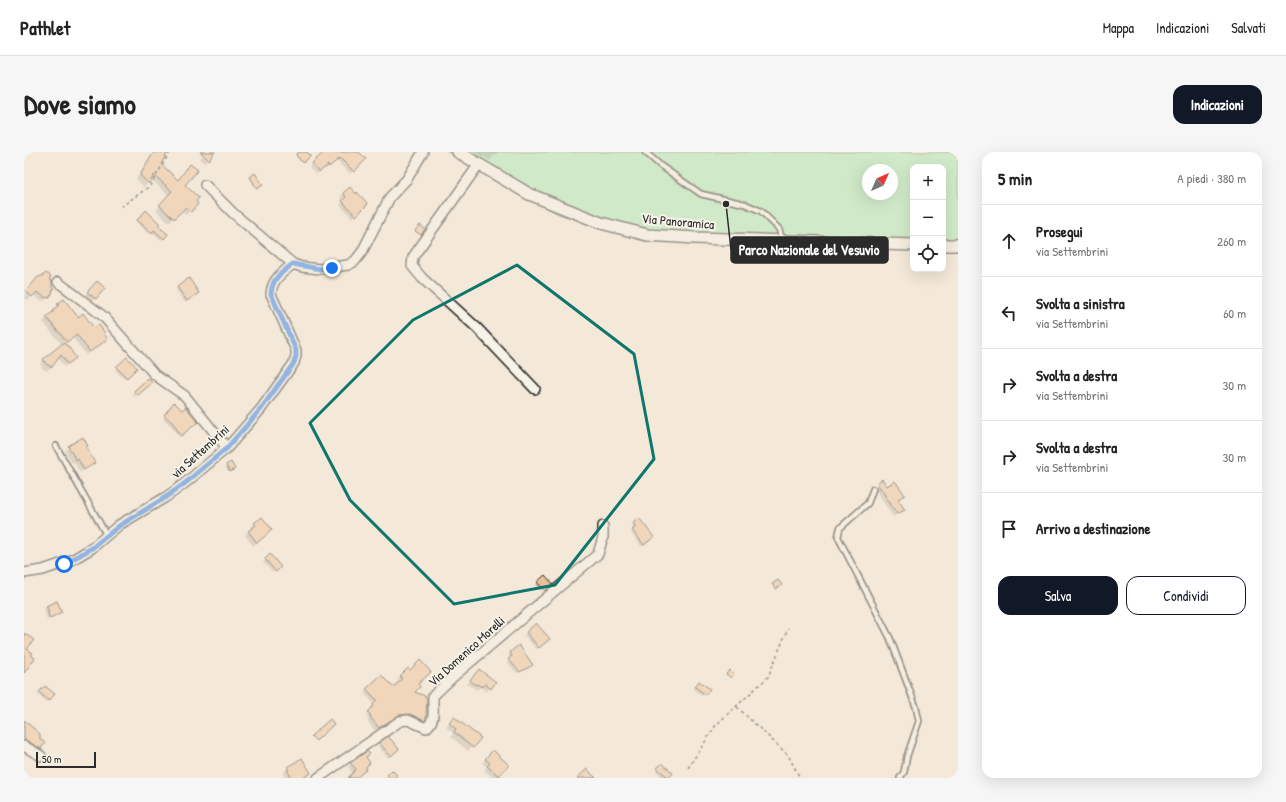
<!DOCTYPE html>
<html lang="it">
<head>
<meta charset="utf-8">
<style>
  :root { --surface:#fff; --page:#f6f6f6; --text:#222; --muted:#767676; --line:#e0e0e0; --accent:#111827 }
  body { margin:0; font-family:"Patrick Hand",sans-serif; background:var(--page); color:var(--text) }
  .controls { position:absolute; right:12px; top:12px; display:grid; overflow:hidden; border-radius:8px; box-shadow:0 4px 16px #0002 }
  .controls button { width:36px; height:36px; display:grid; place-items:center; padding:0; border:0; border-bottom:1px solid var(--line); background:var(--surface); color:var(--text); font:20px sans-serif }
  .compass { position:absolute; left:838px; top:12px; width:36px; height:36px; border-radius:50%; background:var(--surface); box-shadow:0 4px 16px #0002; rotate:45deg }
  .scale { position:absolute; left:12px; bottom:10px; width:60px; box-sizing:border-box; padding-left:4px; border:2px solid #2b2b2b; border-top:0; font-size:11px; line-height:14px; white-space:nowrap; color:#2b2b2b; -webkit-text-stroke:3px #f7f3e8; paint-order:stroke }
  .stop { position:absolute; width:12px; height:12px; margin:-9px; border:3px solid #1a73e8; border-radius:50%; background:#fff }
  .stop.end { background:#1a73e8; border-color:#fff; box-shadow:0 1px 4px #0008 }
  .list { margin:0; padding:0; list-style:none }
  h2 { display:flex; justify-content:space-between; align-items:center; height:52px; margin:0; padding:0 16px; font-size:17px }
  h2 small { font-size:13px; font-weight:400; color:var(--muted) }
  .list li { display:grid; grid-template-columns:26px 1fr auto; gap:12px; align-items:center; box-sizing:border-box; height:72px; padding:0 16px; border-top:1px solid var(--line) }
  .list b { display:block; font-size:15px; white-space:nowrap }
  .list p { margin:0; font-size:13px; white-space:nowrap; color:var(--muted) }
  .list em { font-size:13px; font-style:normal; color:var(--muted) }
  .actions { display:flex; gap:8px; padding:12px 16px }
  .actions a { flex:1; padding:9px 0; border:1px solid var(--accent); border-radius:12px; text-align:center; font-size:14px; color:var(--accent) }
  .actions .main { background:var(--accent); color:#fff }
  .icon { flex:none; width:22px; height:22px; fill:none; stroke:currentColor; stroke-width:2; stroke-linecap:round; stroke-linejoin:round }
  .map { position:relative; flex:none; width:934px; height:626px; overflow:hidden; border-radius:12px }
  header { display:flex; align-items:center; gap:24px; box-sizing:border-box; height:56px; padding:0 20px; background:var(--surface); border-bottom:1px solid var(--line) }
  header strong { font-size:19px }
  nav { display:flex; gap:22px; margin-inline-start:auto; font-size:14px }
  .intro { display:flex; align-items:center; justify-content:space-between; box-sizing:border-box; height:96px; padding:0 24px }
  h1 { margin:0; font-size:28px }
  .button { padding:10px 18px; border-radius:12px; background:var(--accent); color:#fff; font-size:14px; font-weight:700 }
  main { display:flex; gap:24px; padding:0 24px }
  aside { flex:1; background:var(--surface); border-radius:12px; box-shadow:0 4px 16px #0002 }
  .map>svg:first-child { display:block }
</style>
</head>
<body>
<header>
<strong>Pathlet</strong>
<nav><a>Mappa</a><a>Indicazioni</a><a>Salvati</a></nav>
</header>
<div class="intro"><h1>Dove siamo</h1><a class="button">Indicazioni</a></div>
<main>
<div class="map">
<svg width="934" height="626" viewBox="0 0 934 626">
  <rect width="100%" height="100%" fill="#f4e9d8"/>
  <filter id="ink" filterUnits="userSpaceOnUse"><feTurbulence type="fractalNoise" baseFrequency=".025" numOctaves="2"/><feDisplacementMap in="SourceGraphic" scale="8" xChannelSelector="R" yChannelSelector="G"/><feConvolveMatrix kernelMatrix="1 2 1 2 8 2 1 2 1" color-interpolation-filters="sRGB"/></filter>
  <g filter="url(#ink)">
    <path fill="#a5eab5" stroke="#688a70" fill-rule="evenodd" d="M423 0H934V98L919 97V15H889V97L684 92 602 83 534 62ZM844 18H868V42H844Z"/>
    <path fill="#0003" d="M130 0H143L135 13 160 34 173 52 162 63 157 58 145 71 132 58 145 44 127 27 120 35 112 27Z
      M181 0H189L180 11 176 7Z
      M277 0H282L286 4 278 11 272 5Z
      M302 0H331L341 7 326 22 312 8 301 18 300 16 292 22 285 15Z
      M452 0H474L465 9 460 4 458 6Z
      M231 22 237 34 232 37 226 26Z
      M326 36 332 43 343 52 328 66 316 53 319 49 316 45Z
      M122 60 133 74 142 82 137 88 128 80 125 82 112 70Z
      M15 126 24 127V145L20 149 18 148 17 149 9 143 4 148 0 145 2 143 0 142Z
      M73 130 80 136 69 149 61 143Z
      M154 135 172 143 161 151 152 138Z
      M39 148 54 166 78 190 62 203 49 186 40 193 47 210 40 215 34 206 23 219 18 216 16 211 38 193 19 170 31 157 30 156Z
      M103 206 112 216 100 227 91 218Z
      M125 234 111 245 108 242 110 239Z
      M148 254 158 259 171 272 155 285 147 274 139 266Z
      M45 295H61L70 311 56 321 50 310 48 311 41 299Z
      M206 312 209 317 204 320 201 315Z
      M854 332 880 343 873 348 880 358 876 361 869 365 850 335Z
      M231 372 243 382 229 394 221 383 228 377 227 375Z
      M610 372 627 388 618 395 607 381 610 378 608 374Z
      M246 404 256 415 249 421 239 410Z
      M521 425 527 432 518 440 512 433Z
      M32 450 37 460 23 468 20 457Z
      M503 480 522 489 512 497 500 483Z
      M486 501 508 513 493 521 483 510 487 506 484 503Z
      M384 517 392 532 389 540 400 568 396 572 382 565 371 566 351 579 343 569 345 568 342 564 348 558 346 556 350 552 340 541 357 524 369 537 375 531 373 528Z
      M452 522 466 536 462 540 457 535 453 538 443 532Z
      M673 533 681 542 679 544 670 538Z
      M18 537 25 548 22 550 14 543Z
      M0 569 16 596 12 600 0 594Z
      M427 570 456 587 444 599 427 585 429 581 422 575Z
      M356 591 374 597 364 606 354 594Z
      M469 599 484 613 472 626H469L460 618 463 615 458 611Z
      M341 605V615L331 626H325L329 621 324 615 327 612Z
      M638 612 648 621 643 626H639L632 619Z
      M264 616 286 621 280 626H262L260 623 261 621 260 620Z"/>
    <path fill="#eac199" stroke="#2b2b2b" d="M130 0H144L137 12 154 28 166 12 174 18 161 33 175 46 172 49 174 52 167 60 162 55 150 67 135 53 148 39 130 23 125 32 116 23Z
      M176 0H191L185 8Z
      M275 0H283L287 4 279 11 272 3Z
      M300 0H335L342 7 330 20 316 6 305 15 304 13 295 20 288 11Z
      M231 21 239 33 233 37 226 25Z
      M326 35 332 42 333 40 344 52 332 64 318 49 322 45 319 41Z
      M122 58 136 72 134 74 144 82 140 87 130 78 128 81 113 68Z
      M396 73 401 77 397 83 391 79Z
      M22 121 27 125 25 127 28 129V136L30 137 28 139 29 140 25 146 23 145 22 146 13 140 8 145 2 139 14 125 18 124Z
      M165 126 175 141 163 149 153 135Z
      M73 129 81 136 72 147 63 140Z
      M40 147 54 165 59 161 70 176 75 173 81 181 80 182 84 187 66 200 53 183 43 190 22 165 30 159 29 158 35 153 33 152Z
      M39 191 44 194 52 206 44 212 37 203 28 215 22 212 19 207Z
      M103 205 113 216 103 226 92 215Z
      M124 226 128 231 114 243 110 239Z
      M150 250 158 258 162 255 174 270 157 284 149 271 140 263Z
      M59 285 64 294 62 295 71 311 60 318 54 307 52 308 44 294Z
      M207 310 211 317 206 320 202 313Z
      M858 327 863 334 871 329 881 343 874 347 881 358 873 362 853 331Z
      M238 365 248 378 233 391 224 379 232 373 230 371Z
      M615 366 630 385 620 393 608 378 612 375 609 371Z
      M246 402 257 415 252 420 241 407Z
      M521 423 529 432 521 439 513 430Z
      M754 428 758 433 752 437 748 432Z
      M33 449 38 460 26 466 23 460 25 459 22 454Z
      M512 471 526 487 515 496 502 480Z
      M0 481 10 488 3 497 9 501 7 503 11 506 0 521Z
      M495 493 509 513 496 520 484 507 488 504 486 500Z
      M396 508 407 520 394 532 396 535 391 540 401 544 403 547 402 566 401 569 386 562 375 563 355 576 346 565 347 564 344 560 350 554 349 552 353 548 342 537 357 523 369 535 378 527 376 524 384 516 386 518Z
      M455 517 472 530 467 537 461 532 458 535 453 532 452 533 446 528Z
      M706 518 710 522 707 526 702 522Z
      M675 529 686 537 682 543 671 535Z
      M21 534 31 542 25 549 15 540Z
      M430 565 457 586 449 596 430 580 432 577 425 571Z
      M306 567 310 572 292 589 287 584Z
      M0 568 16 582V587L21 591 17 597 0 587Z
      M364 584 375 597 367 604 355 591Z
      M469 598 485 613 475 624 463 614 466 611 461 607Z
      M343 599 346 602 342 605 346 611 342 615 343 617 332 626H324L332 617 326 611Z
      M278 606 287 621 279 626H268L263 618 265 617 263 615Z
      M638 611 649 621 645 626 633 616Z
      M563 617 572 626H553Z
      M368 618 373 623 370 626H366L363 623Z"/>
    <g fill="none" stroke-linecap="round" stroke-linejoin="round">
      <g stroke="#2b2b2b" stroke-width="8">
        <path id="service" d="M621 0 637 14 677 42 721 52 737 59 755 77 758 88
          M32 294 83 384
          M849 337 844 351 816 376 814 385 866 486 892 555 895 569 883 604 880 620 876 626"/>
      </g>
      <g stroke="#2b2b2b" stroke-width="12">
        <path id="minor" d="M455 12 389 105 388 114 398 126 453 176 511 237
          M181 33 209 61 269 112 278 115 296 117 324 113 331 109 338 100 366 45 383 27 399 0
          M34 130 79 164 131 223 161 244 203 296
          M0 421 19 418 48 408 68 396 95 373 142 345 160 332 203 296 237 257 270 211 272 204V198L247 142C248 127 258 121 269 112
          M0 594 17 604
          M294 626 376 569 384 568 402 576C413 567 408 557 409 544L430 524 574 402 579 385V374"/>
      </g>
      <g stroke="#2b2b2b" stroke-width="14">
        <path id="tertiary" d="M434 0 505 42 577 71 623 83 671 86 889 93
          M919 93H934"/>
      </g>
      <path stroke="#2b2b2b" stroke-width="1.5" stroke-dasharray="3 3" stroke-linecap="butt" d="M97 55 126 34 146 0
        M713 555 764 603 776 626
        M664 616 692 573 744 525 764 476"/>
      <use href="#service" stroke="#f7f3e8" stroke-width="4.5"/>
      <use href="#minor" stroke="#f7f3e8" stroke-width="9"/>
      <use href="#tertiary" stroke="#f7f3e8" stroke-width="11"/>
    </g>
  </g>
  <g fill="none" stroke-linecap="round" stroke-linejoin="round" filter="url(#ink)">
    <path stroke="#1a73e8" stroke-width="5" d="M40 412 68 396 95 374 142 345 160 332 203 296 237 257 270 211 272 204V198L247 142C248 126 257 121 269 112L296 117 308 116"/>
  </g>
  <path d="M0 0H934V626H0ZM493 113 610 202 630 307 531 433 430 452 326 348 286 271 389 168Z" fill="#f4e9d8" fill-opacity=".55" fill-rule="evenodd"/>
  <path fill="none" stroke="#0f766e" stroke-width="3" stroke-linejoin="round" d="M493 113 610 202 630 307 531 433 430 452 326 348 286 271 389 168Z"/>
  <g text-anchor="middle" stroke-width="4" stroke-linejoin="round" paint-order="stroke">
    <g font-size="13" fill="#2b2b2b" stroke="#f7f3e8">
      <text transform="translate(654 69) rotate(5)" y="5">Via Panoramica</text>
      <text transform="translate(176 299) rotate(-42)" y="5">via Settembrini</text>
      <text transform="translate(442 499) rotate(-42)" y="5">Via Domenico Morelli</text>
    </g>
  </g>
  <path fill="none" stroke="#2b2b2b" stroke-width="1.5" d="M702 52L707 98"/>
  <circle fill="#2b2b2b" stroke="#f7f3e8" stroke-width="1.5" cx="702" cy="52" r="4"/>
  <rect fill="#2b2b2b" stroke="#2b2b2b" stroke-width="1.5" x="707" y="85" width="157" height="26" rx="4"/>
  <g font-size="14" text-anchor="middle" font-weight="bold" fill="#fff">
    <text x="785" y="103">Parco Nazionale del Vesuvio</text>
  </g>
</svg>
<div class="controls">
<button>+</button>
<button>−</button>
<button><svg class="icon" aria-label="locate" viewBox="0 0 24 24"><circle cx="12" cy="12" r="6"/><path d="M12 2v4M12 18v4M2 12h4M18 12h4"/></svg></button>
</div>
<svg class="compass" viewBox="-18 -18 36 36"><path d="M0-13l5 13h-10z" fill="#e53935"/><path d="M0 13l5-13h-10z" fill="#767676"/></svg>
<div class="scale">50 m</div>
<div class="stop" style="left:40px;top:412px"></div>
<div class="stop end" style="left:308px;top:116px"></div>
</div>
<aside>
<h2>5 min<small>A piedi · 380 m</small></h2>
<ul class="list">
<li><svg class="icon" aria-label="ahead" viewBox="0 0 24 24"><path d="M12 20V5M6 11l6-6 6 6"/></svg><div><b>Prosegui</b><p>via Settembrini</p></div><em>260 m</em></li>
<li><svg class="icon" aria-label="left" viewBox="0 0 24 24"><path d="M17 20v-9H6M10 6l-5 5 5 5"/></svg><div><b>Svolta a sinistra</b><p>via Settembrini</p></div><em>60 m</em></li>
<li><svg class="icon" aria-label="right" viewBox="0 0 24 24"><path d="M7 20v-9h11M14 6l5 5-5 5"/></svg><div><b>Svolta a destra</b><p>via Settembrini</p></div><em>30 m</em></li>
<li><svg class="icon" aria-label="right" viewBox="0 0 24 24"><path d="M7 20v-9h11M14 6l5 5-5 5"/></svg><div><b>Svolta a destra</b><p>via Settembrini</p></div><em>30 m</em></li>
<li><svg class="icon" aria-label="arrive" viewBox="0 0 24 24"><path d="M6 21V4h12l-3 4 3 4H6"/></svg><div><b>Arrivo a destinazione</b></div></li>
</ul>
<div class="actions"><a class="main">Salva</a><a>Condividi</a></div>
</aside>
</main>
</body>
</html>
